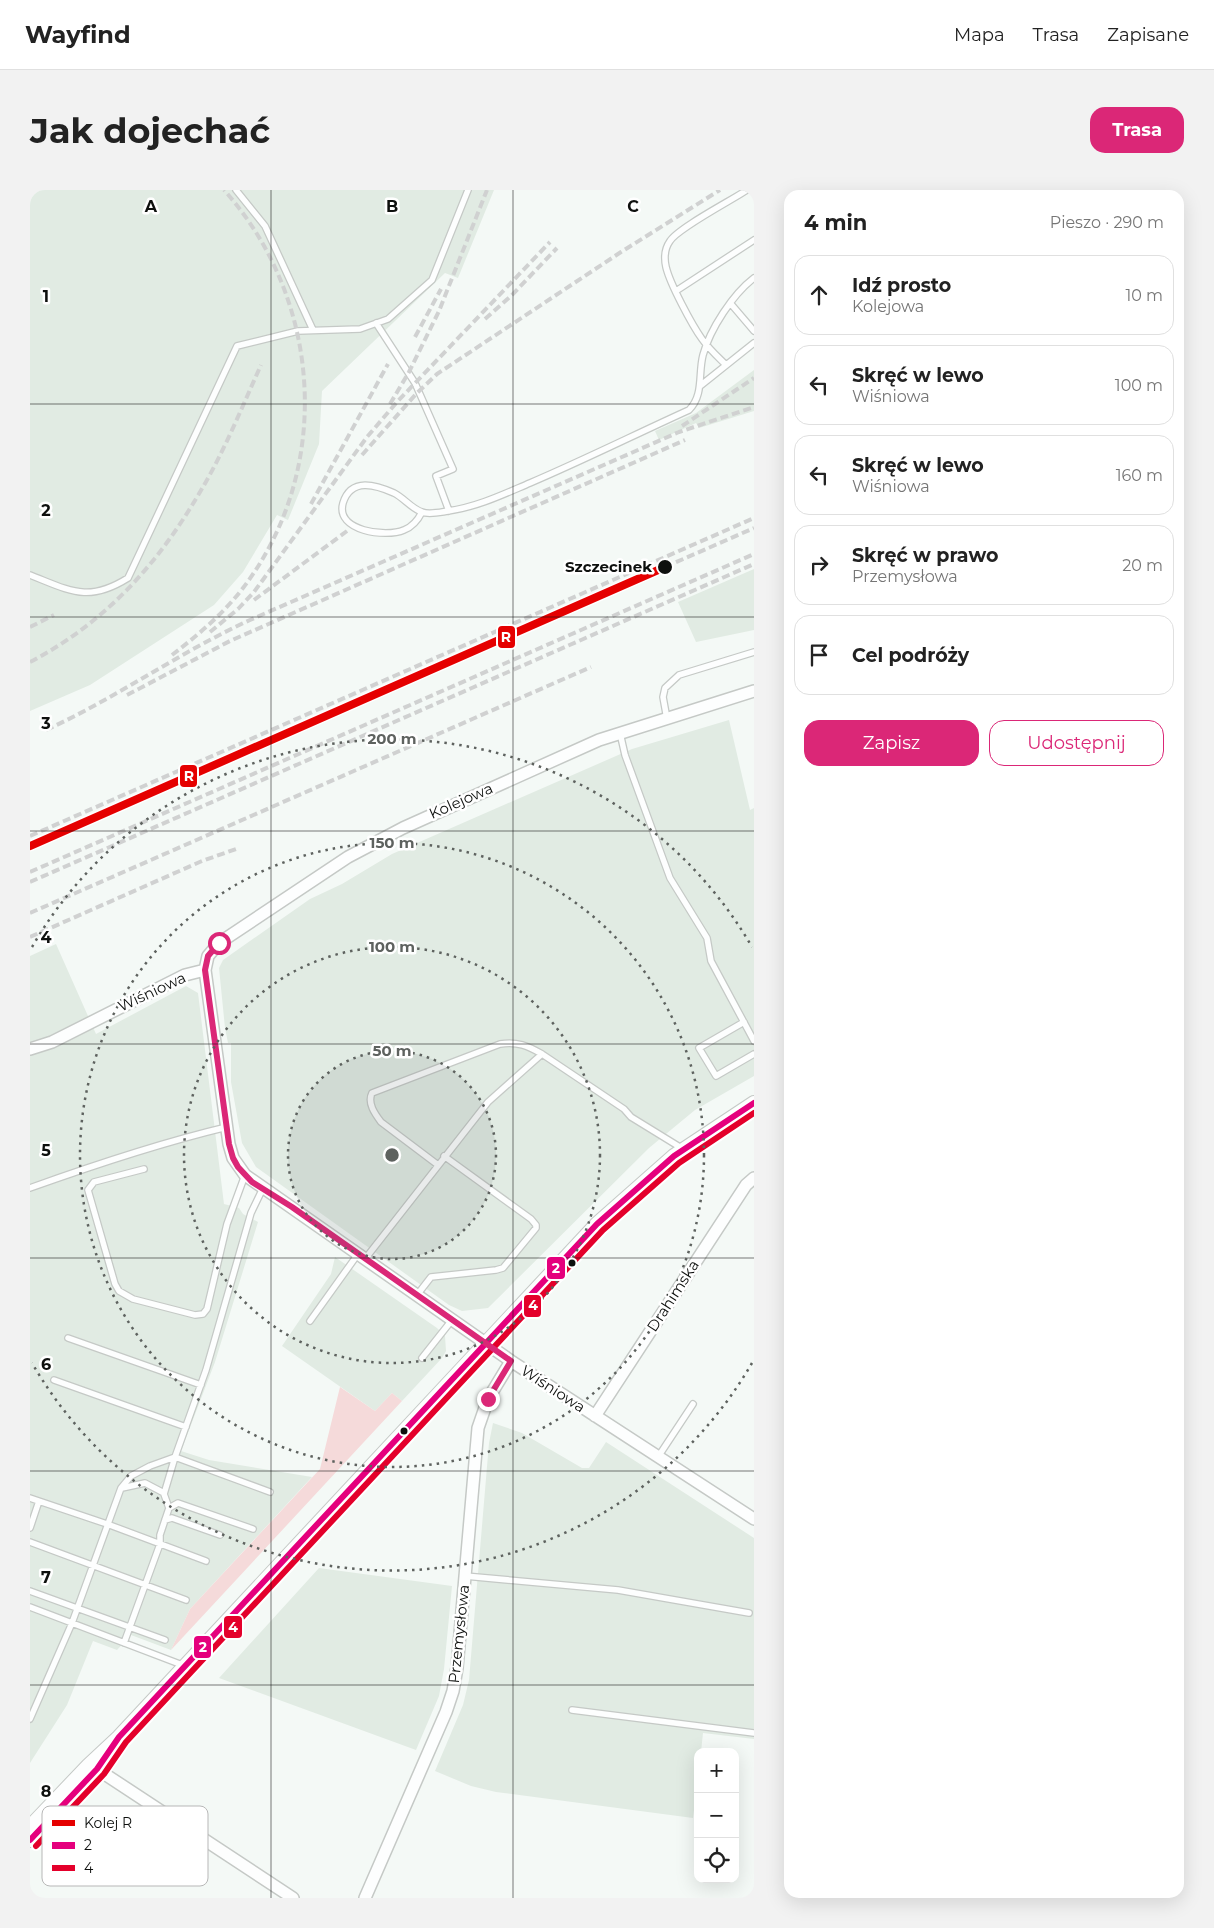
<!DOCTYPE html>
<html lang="pl">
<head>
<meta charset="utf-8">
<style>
  :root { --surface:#fff; --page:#f2f2f2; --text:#222; --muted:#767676; --line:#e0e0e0; --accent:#db2777 }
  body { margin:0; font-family:Montserrat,sans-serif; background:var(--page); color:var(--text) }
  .controls { position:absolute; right:15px; bottom:15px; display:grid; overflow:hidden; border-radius:10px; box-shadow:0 5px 20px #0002 }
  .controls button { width:45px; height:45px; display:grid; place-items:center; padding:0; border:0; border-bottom:1px solid var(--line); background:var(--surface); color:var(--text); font:25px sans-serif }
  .stop { position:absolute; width:15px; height:15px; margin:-11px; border:4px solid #db2777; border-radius:50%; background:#fff }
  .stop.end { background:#db2777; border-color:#fff; box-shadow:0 1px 5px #0008 }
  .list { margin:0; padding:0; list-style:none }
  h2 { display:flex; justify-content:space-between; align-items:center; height:65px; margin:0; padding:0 20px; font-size:21px }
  h2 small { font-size:16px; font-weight:400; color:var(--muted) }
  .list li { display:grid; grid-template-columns:32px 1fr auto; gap:15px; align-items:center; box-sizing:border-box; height:80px; margin:0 10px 10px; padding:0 10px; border:1px solid var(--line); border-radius:15px }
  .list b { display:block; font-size:19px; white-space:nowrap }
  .list p { margin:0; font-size:16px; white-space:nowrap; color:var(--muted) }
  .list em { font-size:16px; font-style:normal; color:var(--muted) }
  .actions { display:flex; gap:10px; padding:15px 20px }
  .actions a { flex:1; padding:11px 0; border:1px solid var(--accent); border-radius:15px; text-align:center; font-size:18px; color:var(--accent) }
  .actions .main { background:var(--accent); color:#fff }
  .icon { flex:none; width:28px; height:28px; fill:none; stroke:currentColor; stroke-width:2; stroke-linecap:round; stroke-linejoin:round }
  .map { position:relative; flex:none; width:724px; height:1708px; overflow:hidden; border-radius:15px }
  header { display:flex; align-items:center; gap:30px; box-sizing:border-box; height:70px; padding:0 25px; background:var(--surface); border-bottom:1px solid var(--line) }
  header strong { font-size:24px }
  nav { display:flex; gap:28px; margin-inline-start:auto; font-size:18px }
  .intro { display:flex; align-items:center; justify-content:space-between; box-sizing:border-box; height:120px; padding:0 30px }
  h1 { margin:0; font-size:35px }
  .button { padding:12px 22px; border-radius:15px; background:var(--accent); color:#fff; font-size:18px; font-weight:700 }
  main { display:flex; gap:30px; padding:0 30px }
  aside { flex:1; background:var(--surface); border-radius:15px; box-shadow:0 5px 20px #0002 }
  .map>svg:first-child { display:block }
</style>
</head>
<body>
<header>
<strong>Wayfind</strong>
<nav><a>Mapa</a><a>Trasa</a><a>Zapisane</a></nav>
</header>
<div class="intro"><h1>Jak dojechać</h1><a class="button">Trasa</a></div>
<main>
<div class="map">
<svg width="724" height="1708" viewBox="0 0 724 1708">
  <rect width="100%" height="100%" fill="#f4f9f6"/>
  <path fill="#e1ebe3" d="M0 0H464L428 88 415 83 292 201 289 254 258 330 247 325 213 382 184 415 60 495 0 521Z
    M724 180V221L669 238 666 233 629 250 625 241 666 223Z
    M724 379V440L666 452 648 412Z
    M699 530 720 620 724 618V886L665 920 619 958 458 1118 432 1121 419 1115 226 977 212 953 201 892V853H198L195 838 189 778 193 770 280 709 312 694 362 664 602 559Z
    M26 754 66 844 156 796 168 803 194 1014 209 1018 213 1024 228 1032 185 1172 151 1261 179 1270 282 1287 160 1419 141 1460 101 1445 87 1460 63 1451 37 1515 0 1573V766Z
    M305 1067 407 1138 415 1146 416 1161 412 1168 372 1211 362 1203 345 1221 252 1156 301 1084Z
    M463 1233 492 1243 552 1278H559L576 1252 724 1348V1549L673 1543 671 1562H668V1590L663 1628 466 1602 441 1596 405 1581 433 1515 439 1490 459 1253Z
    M289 1378 422 1396 414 1479 409 1506 386 1560 189 1488Z"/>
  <path fill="#f5dada" d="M310 1197 345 1221 362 1203 372 1211 141 1460 160 1419 290 1279Z"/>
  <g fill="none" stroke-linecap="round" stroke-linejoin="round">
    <g stroke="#c5c9c6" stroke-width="8">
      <path id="service" d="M206 0 235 36 283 140
        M646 101 724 50
        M701 114 724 141
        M346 133 385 193 423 279 406 286 419 321
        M696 175C688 167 679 159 672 149 662 135 640 94 636 77 634 68 635 58 640 51 648 38 702 10 717 0
        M670 196 724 153
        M392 322C388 330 382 337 374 340 356 348 305 341 313 313 321 287 346 295 364 303 374 308 382 319 392 322 399 325 411 322 418 321 447 317 474 304 500 293 554 270 606 244 659 220 674 205 668 184 673 165 680 139 703 104 724 88
        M0 385C41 401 58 413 98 388L207 156 268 141 330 139 358 129 402 90 438 0
        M637 529 633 507 635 498 649 485 724 462
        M590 543 595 565 640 688 677 748 681 771 724 851
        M714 832 669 858 686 886 724 864
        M408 975 351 932C345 924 337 913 342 903L470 854C487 851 498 856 512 864
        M114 979 64 992 58 1000 85 1094 89 1101 103 1109 165 1125 173 1124 177 1119 197 1034 215 985
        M0 998C64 975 130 953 197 937
        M233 998 221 1023 176 1180 145 1267 240 1302
        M335 1069 458 912 512 864 594 919 601 927 653 959
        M387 1105 401 1087 466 1080 473 1078 506 1038V1035L501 1029 414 966
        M280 1131 328 1064
        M38 1148 171 1195
        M392 1168 422 1130
        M24 1190 156 1237
        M628 1267 663 1214
        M92 1298 115 1293 134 1303
        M0 1308 77 1334 176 1371
        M139 1318 148 1313 223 1339
        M135 1330 142 1328 190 1345
        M0 1338 9 1311
        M0 1352 156 1410
        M435 1386 588 1400 719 1423
        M0 1401 135 1450
        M0 1417 155 1476
        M94 1453 130 1354V1345L139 1318 134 1304 145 1267
        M542 1520 724 1543
        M0 1529 42 1433 91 1298 101 1286 120 1276 145 1267"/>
    </g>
    <g stroke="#c5c9c6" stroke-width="14">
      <path id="minor" d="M724 501 569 550 373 638 318 667 189 753 178 766 175 780 199 954 203 968 215 985 481 1171 724 1329
        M0 859 22 852 155 785 175 780
        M565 1226 716 995 724 988
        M67 1579 263 1708
        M335 1708 416 1522 423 1501 427 1478 448 1238 458 1209 481 1171"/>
    </g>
    <g stroke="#c5c9c6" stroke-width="16">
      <path id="tertiary" d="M0 1637 59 1575 89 1547 567 1034 644 966 724 913
        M0 1650 16 1633"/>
    </g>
    <use href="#service" stroke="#fdfefe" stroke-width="5.5"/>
    <use href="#minor" stroke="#fdfefe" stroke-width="11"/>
    <use href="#tertiary" stroke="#fdfefe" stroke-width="14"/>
    <path stroke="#d0d1d1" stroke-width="4" stroke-dasharray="8 4" stroke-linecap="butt" d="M455 129 481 106 527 58
      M385 147 411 99
      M360 214 379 182 409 121 457 0
      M652 236 724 188
      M332 265 386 204 407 184 591 62 690 0
      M281 314 358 174
      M635 377 724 338
      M224 410 317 341
      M0 437 24 425
      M180 442 208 419 224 402 337 247 367 212 520 52
      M142 465C168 445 193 424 213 398 304 279 292 109 194 0
      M0 472C75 433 128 374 170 302 194 262 212 217 231 175
      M97 505 200 451 655 250
      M16 540C86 508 150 462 220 430L649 242 724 217
      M0 646 724 328
      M0 682 724 364
      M0 692 724 374
      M0 723 561 477
      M0 747 172 671 206 659"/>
    <g stroke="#fff" stroke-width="10">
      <path id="bus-1" d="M0 1650 67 1579 89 1547 567 1034 644 966 724 913"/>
    </g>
    <g stroke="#fff" stroke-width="10">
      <path id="bus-2" d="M6 1656 74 1584 96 1552 573 1040 649 973 724 923"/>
    </g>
    <use href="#bus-1" stroke="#e5007d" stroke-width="6"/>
    <use href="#bus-2" stroke="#e4002b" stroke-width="6"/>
    <g stroke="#fff" stroke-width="11">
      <path id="rail-1" d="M0 656 635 377"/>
    </g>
    <use href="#rail-1" stroke="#e50000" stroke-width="8"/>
  </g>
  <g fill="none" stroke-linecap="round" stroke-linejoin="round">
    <path stroke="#db2777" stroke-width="6" d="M189 753 178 766 175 780 199 954 203 968 208 977 222 992 262 1017 481 1171 458 1209"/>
  </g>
  <path fill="none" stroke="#0e100e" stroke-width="1" stroke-opacity="0.55" d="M241 0V1708M483 0V1708M0 214H724M0 427H724M0 641H724M0 854H724M0 1068H724M0 1281H724M0 1495H724"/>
  <circle cx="362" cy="965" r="104" fill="#5e625f" fill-opacity=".12"/>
  <g fill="none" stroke="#5e625f" stroke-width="2.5" stroke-dasharray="2.5 5">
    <circle cx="362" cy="965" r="104"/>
    <circle cx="362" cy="965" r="208"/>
    <circle cx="362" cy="965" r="312"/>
    <path d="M722 1173A416 416 0 0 1 2 1173M2 757A416 416 0 0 1 722 757"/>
  </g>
  <g fill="#0e100e" stroke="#fff" stroke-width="2">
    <circle cx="635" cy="377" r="8"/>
    <circle cx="542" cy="1073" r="4.5"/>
    <circle cx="374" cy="1241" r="4.5"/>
  </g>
  <g text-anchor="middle" stroke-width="5" stroke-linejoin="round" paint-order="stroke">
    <g font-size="15" font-weight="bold" fill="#0e100e" stroke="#fff" text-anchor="end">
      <text x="622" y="382">Szczecinek</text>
    </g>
    <g font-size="15" fill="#0e100e" stroke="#fff">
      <text transform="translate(431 611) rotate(-24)" y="5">Kolejowa</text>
      <text transform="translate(122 802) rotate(-25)" y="5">Wiśniowa</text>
      <text transform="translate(643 1106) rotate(-57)" y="5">Drahimska</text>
      <text transform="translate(523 1199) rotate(33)" y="5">Wiśniowa</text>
      <text transform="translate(429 1444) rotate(-84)" y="5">Przemysłowa</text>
    </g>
  </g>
  <rect x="12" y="1616" width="166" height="80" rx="8" fill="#fff" stroke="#b7b7b7" stroke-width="1"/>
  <rect x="22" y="1630" width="23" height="6" fill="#e50000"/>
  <rect x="22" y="1652" width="23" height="7" fill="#e5007d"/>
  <rect x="22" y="1675" width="23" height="6" fill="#e4002b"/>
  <g font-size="14" fill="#0e100e">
    <text x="54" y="1638">Kolej R</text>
    <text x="54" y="1660">2</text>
    <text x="54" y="1683">4</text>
  </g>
  <g font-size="16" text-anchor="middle" font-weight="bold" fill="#0e100e" stroke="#fff" stroke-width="5" stroke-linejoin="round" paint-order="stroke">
    <text x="121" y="22">A</text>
    <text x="362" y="22">B</text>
    <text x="603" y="22">C</text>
    <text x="16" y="112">1</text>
    <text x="16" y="326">2</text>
    <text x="16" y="539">3</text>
    <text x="16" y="753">4</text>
    <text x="16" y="966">5</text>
    <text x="16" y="1180">6</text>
    <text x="16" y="1393">7</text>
    <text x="16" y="1607">8</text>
  </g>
  <circle cx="362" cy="965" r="8" fill="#5e625f" stroke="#fff" stroke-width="2.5"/>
  <g font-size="15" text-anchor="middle" font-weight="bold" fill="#5e625f" stroke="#fff" stroke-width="5" stroke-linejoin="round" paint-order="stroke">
    <text x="362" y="554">200 m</text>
    <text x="362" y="658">150 m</text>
    <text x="362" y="762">100 m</text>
    <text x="362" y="866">50 m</text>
  </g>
  <g stroke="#fff" stroke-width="2">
    <rect x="467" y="435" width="19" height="24" rx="5" fill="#e50000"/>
    <rect x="149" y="574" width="19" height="24" rx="5" fill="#e50000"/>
    <rect x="516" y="1066" width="20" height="24" rx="5" fill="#e5007d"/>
    <rect x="493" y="1104" width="19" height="24" rx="5" fill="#e4002b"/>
    <rect x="193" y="1425" width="20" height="24" rx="5" fill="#e4002b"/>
    <rect x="163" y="1445" width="19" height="24" rx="5" fill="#e5007d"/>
  </g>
  <g font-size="14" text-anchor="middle" font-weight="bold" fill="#fff">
    <text x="476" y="452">R</text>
    <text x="159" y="591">R</text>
    <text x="526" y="1083">2</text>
    <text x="503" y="1120">4</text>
    <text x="203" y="1442">4</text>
    <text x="173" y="1462">2</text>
  </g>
</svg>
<div class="controls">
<button>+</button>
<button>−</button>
<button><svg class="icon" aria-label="locate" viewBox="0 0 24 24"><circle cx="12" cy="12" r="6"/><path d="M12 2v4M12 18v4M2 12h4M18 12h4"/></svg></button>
</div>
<div class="stop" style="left:189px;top:753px"></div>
<div class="stop end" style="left:458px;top:1209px"></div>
</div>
<aside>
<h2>4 min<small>Pieszo · 290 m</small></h2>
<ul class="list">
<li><svg class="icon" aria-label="ahead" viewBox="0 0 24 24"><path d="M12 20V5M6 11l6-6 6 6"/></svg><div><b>Idź prosto</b><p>Kolejowa</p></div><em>10 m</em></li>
<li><svg class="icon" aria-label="left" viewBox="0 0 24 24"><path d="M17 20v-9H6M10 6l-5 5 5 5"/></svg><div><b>Skręć w lewo</b><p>Wiśniowa</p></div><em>100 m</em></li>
<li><svg class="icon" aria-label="left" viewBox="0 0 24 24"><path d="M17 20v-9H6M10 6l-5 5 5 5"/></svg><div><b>Skręć w lewo</b><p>Wiśniowa</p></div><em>160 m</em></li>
<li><svg class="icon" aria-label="right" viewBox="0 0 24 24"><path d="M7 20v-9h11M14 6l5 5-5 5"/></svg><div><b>Skręć w prawo</b><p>Przemysłowa</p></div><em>20 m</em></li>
<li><svg class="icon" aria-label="arrive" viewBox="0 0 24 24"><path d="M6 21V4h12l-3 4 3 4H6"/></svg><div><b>Cel podróży</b></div></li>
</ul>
<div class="actions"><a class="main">Zapisz</a><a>Udostępnij</a></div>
</aside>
</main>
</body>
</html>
